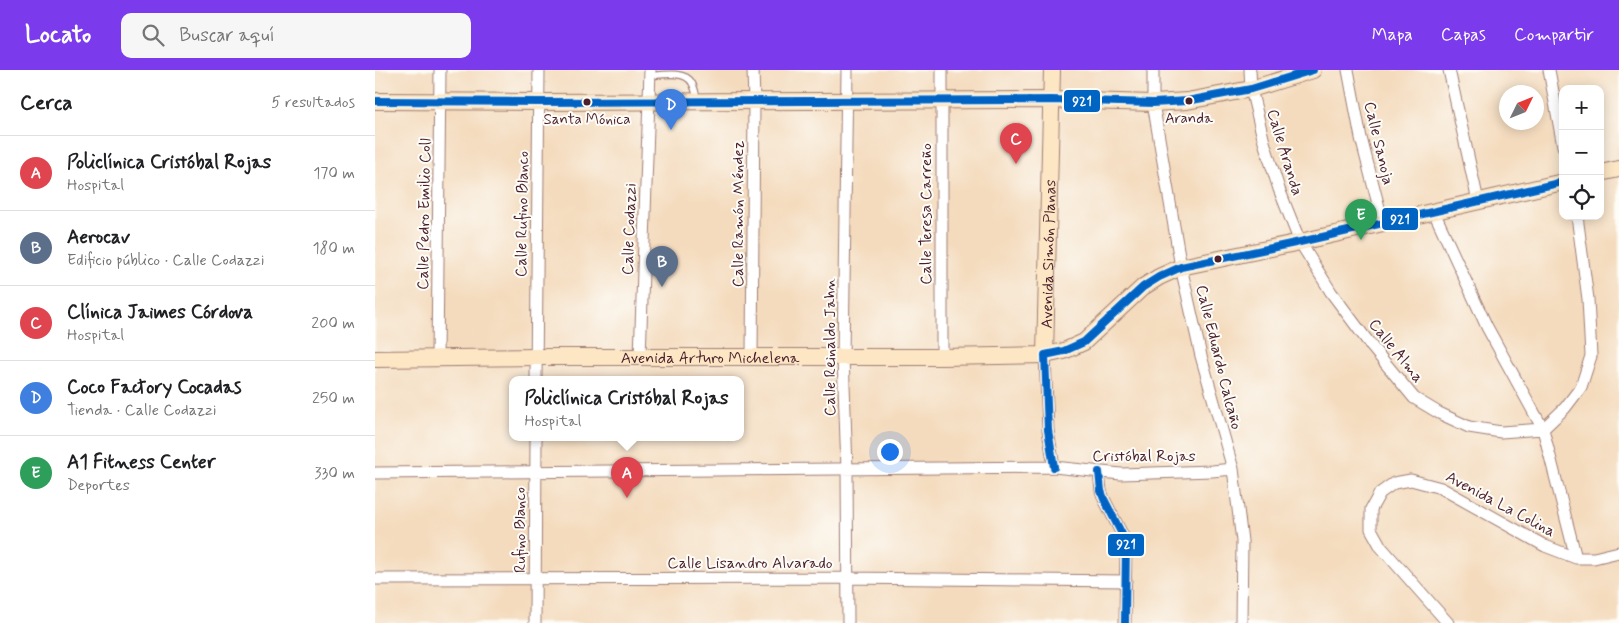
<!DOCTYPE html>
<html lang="es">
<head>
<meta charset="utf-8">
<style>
  :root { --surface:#fff; --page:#f6f6f6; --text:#202124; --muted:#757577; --line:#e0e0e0; --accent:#7c3aed }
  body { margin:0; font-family:Mynerve,sans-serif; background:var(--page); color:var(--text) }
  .controls { position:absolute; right:15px; top:15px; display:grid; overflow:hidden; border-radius:10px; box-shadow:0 2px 12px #0003 }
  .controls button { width:45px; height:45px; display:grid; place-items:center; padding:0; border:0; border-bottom:1px solid var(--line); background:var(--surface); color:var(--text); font:25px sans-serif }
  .compass { position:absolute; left:1124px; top:15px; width:45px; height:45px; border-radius:50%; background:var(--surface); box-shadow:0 2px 12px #0003; rotate:47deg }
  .you { position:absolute; left:514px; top:381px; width:18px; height:18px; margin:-12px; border:4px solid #fff; border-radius:50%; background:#1a73e8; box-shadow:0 0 0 8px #1a73e833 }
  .badge { display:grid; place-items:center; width:32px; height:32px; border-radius:50%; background:var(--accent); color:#fff; font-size:16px; font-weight:700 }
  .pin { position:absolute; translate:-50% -41px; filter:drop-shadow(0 1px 2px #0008) }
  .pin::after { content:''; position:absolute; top:26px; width:18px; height:15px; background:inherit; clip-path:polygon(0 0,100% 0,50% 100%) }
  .popup { position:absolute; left:134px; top:306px; width:235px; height:65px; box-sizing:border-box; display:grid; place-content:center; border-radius:10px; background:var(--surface); filter:drop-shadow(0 1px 4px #0005); font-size:16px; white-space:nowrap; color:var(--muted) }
  .popup b { font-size:19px; color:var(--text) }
  .popup::after { content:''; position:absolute; left:50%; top:100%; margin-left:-10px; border:10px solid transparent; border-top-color:var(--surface) }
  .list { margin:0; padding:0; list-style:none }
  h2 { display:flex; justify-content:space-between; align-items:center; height:65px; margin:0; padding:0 20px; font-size:21px }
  h2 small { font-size:16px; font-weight:400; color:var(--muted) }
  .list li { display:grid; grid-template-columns:32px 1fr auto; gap:15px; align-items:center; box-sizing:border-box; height:75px; padding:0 20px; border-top:1px solid var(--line) }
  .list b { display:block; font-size:19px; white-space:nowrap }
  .list p { margin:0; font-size:16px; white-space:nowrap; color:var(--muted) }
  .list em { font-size:16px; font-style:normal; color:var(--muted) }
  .icon { flex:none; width:28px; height:28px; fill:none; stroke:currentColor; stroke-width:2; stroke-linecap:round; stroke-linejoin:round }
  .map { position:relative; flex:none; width:1244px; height:553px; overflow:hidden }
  header { display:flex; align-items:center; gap:30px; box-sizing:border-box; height:70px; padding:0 25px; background:var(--accent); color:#fff }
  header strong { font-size:24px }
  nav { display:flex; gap:28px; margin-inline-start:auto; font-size:18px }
  .search { width:350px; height:45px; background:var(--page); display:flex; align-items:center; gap:12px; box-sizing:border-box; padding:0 18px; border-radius:10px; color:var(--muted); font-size:19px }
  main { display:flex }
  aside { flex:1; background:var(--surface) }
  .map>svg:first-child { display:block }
</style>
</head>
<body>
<header>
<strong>Locato</strong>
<div class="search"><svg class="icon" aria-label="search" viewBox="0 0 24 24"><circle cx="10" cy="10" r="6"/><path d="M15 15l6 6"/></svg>Buscar aquí</div>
<nav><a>Mapa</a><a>Capas</a><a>Compartir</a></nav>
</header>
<main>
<aside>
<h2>Cerca<small>5 resultados</small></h2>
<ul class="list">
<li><span class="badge" style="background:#e0444e">A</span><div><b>Policlínica Cristóbal Rojas</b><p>Hospital</p></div><em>170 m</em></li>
<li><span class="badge" style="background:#5c6f8a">B</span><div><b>Aerocav</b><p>Edificio público · Calle Codazzi</p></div><em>180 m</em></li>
<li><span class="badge" style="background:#e0444e">C</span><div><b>Clínica Jaimes Córdova</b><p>Hospital</p></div><em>200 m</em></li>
<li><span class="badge" style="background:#3f7fe0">D</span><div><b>Coco Factory Cocadas</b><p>Tienda · Calle Codazzi</p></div><em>250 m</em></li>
<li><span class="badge" style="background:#2e9e5b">E</span><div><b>A1 Fitness Center</b><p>Deportes</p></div><em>330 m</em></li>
</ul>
</aside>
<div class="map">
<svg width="1244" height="553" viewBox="0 0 1244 553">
  <rect width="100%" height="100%" fill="#fdfcf7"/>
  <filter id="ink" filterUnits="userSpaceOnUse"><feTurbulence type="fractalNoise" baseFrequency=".02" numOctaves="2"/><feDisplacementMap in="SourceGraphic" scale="10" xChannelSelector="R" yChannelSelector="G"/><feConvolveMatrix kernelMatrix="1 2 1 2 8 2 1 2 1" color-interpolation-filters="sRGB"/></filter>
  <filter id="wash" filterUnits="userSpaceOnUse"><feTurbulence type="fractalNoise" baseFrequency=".0096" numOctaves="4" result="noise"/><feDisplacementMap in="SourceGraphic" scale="20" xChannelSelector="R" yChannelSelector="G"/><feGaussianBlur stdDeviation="1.12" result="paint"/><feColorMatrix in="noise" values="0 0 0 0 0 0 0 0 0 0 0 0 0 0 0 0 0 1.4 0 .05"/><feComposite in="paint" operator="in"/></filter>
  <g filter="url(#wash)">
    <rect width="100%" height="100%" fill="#f4dbbe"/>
  </g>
  <g filter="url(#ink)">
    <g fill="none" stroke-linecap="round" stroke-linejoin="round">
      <g stroke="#9f7d74" stroke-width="8">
        <path id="lane" d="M274 6C287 5 310 0 317 13 320 18 321 24 322 29"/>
      </g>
      <g stroke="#9f7d74" stroke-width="13">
        <path id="street" d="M472 0 468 287 472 399 473 553
          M567 0V287
          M778 0V33L806 197 826 286 858 399 867 471 866 553
          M875 0 876 19 889 72 904 119 925 172 956 222 997 277 1039 328 1064 343 1094 357 1126 362 1168 359 1190 338 1206 317 1216 286 1213 229 1202 146
          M973 0 986 68 1008 153
          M1074 0 1103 131
          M1174 0 1188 76
          M1059 142 1112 257 1168 359 1201 488
          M670 285 673 360 679 397
          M265 287 275 0
          M377 287 379 31 378 0
          M62 289 65 0
          M161 309 164 0
          M724 402 726 421 729 429 751 472 750 553
          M0 403 679 397 746 404 837 401 858 399
          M0 509 472 508 751 511
          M160 553 161 367
          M1073 553 1006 477 996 459V439L1005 423 1019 413 1036 410 1066 418 1170 476 1201 488H1219L1244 482"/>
      </g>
      <g stroke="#9f7d74" stroke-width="18">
        <g id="secondary">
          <path d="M0 31 164 32 677 30 778 33 812 31 876 19 938 0"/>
          <path d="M1225 103 1244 99"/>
          <path id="s1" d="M670 285 677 0"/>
          <path id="s2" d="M0 289 161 287H567L670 285 689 281 709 272 768 217 784 207 806 197 925 172 1188 112"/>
        </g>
      </g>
      <use href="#lane" stroke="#fff" stroke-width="5.5"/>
      <use href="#street" stroke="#fff" stroke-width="11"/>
      <use href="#secondary" stroke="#fce6c4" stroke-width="16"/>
      <g stroke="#fdfcf7" stroke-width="11">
        <path id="bus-1" d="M0 31 164 32 677 30 778 33 812 31 876 19 938 0
          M679 397 673 360 670 285 689 281 709 272 768 217 784 207 806 197 925 172 1188 112
          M724 402 726 421 729 429 751 472 750 553"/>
      </g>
      <use href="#bus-1" stroke="#0064c3" stroke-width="8"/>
    </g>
  </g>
  <g fill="#4a1f2b" stroke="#fdfcf7" stroke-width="2">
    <circle cx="814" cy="31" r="4.5"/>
    <circle cx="212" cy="32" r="4.5"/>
    <circle cx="843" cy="189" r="4.5"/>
  </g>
  <g text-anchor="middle" stroke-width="4" stroke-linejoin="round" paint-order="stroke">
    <g font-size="15" fill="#4a1f2b" stroke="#fdfcf7">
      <text x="814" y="53">Aranda</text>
      <text x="212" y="54">Santa Mónica</text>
    </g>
    <g font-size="16" fill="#4a1f2b" stroke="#fdfcf7">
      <text transform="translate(1005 73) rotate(77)" y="6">Calle Sanoja</text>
      <text transform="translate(911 82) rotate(73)" y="6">Calle Aranda</text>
      <text transform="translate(48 144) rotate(-89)" y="6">Calle Pedro Emilio Coll</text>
      <text transform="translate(146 144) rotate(-89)" y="6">Calle Rufino Blanco</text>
      <text transform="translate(362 144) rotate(-90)" y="6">Calle Ramón Méndez</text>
      <text transform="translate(550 144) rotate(-90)" y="6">Calle Teresa Carreño</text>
      <text transform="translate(253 159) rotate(-88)" y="6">Calle Codazzi</text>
      <text dy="6" stroke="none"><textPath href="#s1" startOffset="101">Avenida Simón Planas</textPath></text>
      <text transform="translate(454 277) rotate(-90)" y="6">Calle Reinaldo Jahn</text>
      <text transform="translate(1022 280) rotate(51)" y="6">Calle Alma</text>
      <text dy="6" stroke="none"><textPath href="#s2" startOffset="335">Avenida Arturo Michelena</textPath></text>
      <text transform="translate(845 287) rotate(76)" y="6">Calle Eduardo Calcaño</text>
      <text x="769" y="391">Cristóbal Rojas</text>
      <text transform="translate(1126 433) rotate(28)" y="6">Avenida La Colina</text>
      <text transform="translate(144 460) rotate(-90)" y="6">Rufino Blanco</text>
      <text x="375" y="498">Calle Lisandro Alvarado</text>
    </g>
  </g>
  <g stroke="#fdfcf7" stroke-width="2">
    <rect x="688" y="19" width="38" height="24" rx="5" fill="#0064c3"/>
    <rect x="1006" y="137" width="38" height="24" rx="5" fill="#0064c3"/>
    <rect x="732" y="463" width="38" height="24" rx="5" fill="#0064c3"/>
  </g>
  <g font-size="14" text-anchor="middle" font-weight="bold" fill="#fff">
    <text x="707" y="36">921</text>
    <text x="1025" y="154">921</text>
    <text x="751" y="479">921</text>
  </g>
</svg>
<div class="controls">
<button>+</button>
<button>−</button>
<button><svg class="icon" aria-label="locate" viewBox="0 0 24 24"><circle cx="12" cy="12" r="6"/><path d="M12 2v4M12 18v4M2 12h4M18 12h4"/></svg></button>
</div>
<svg class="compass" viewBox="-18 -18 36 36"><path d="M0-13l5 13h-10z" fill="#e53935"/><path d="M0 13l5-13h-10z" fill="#757577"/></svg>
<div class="you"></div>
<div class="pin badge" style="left:252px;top:428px;background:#e0444e">A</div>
<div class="popup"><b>Policlínica Cristóbal Rojas</b>Hospital</div>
<div class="pin badge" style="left:287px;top:217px;background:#5c6f8a">B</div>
<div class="pin badge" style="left:641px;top:94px;background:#e0444e">C</div>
<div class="pin badge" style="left:296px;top:60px;background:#3f7fe0">D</div>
<div class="pin badge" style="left:986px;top:170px;background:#2e9e5b">E</div>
</div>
</main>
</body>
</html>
